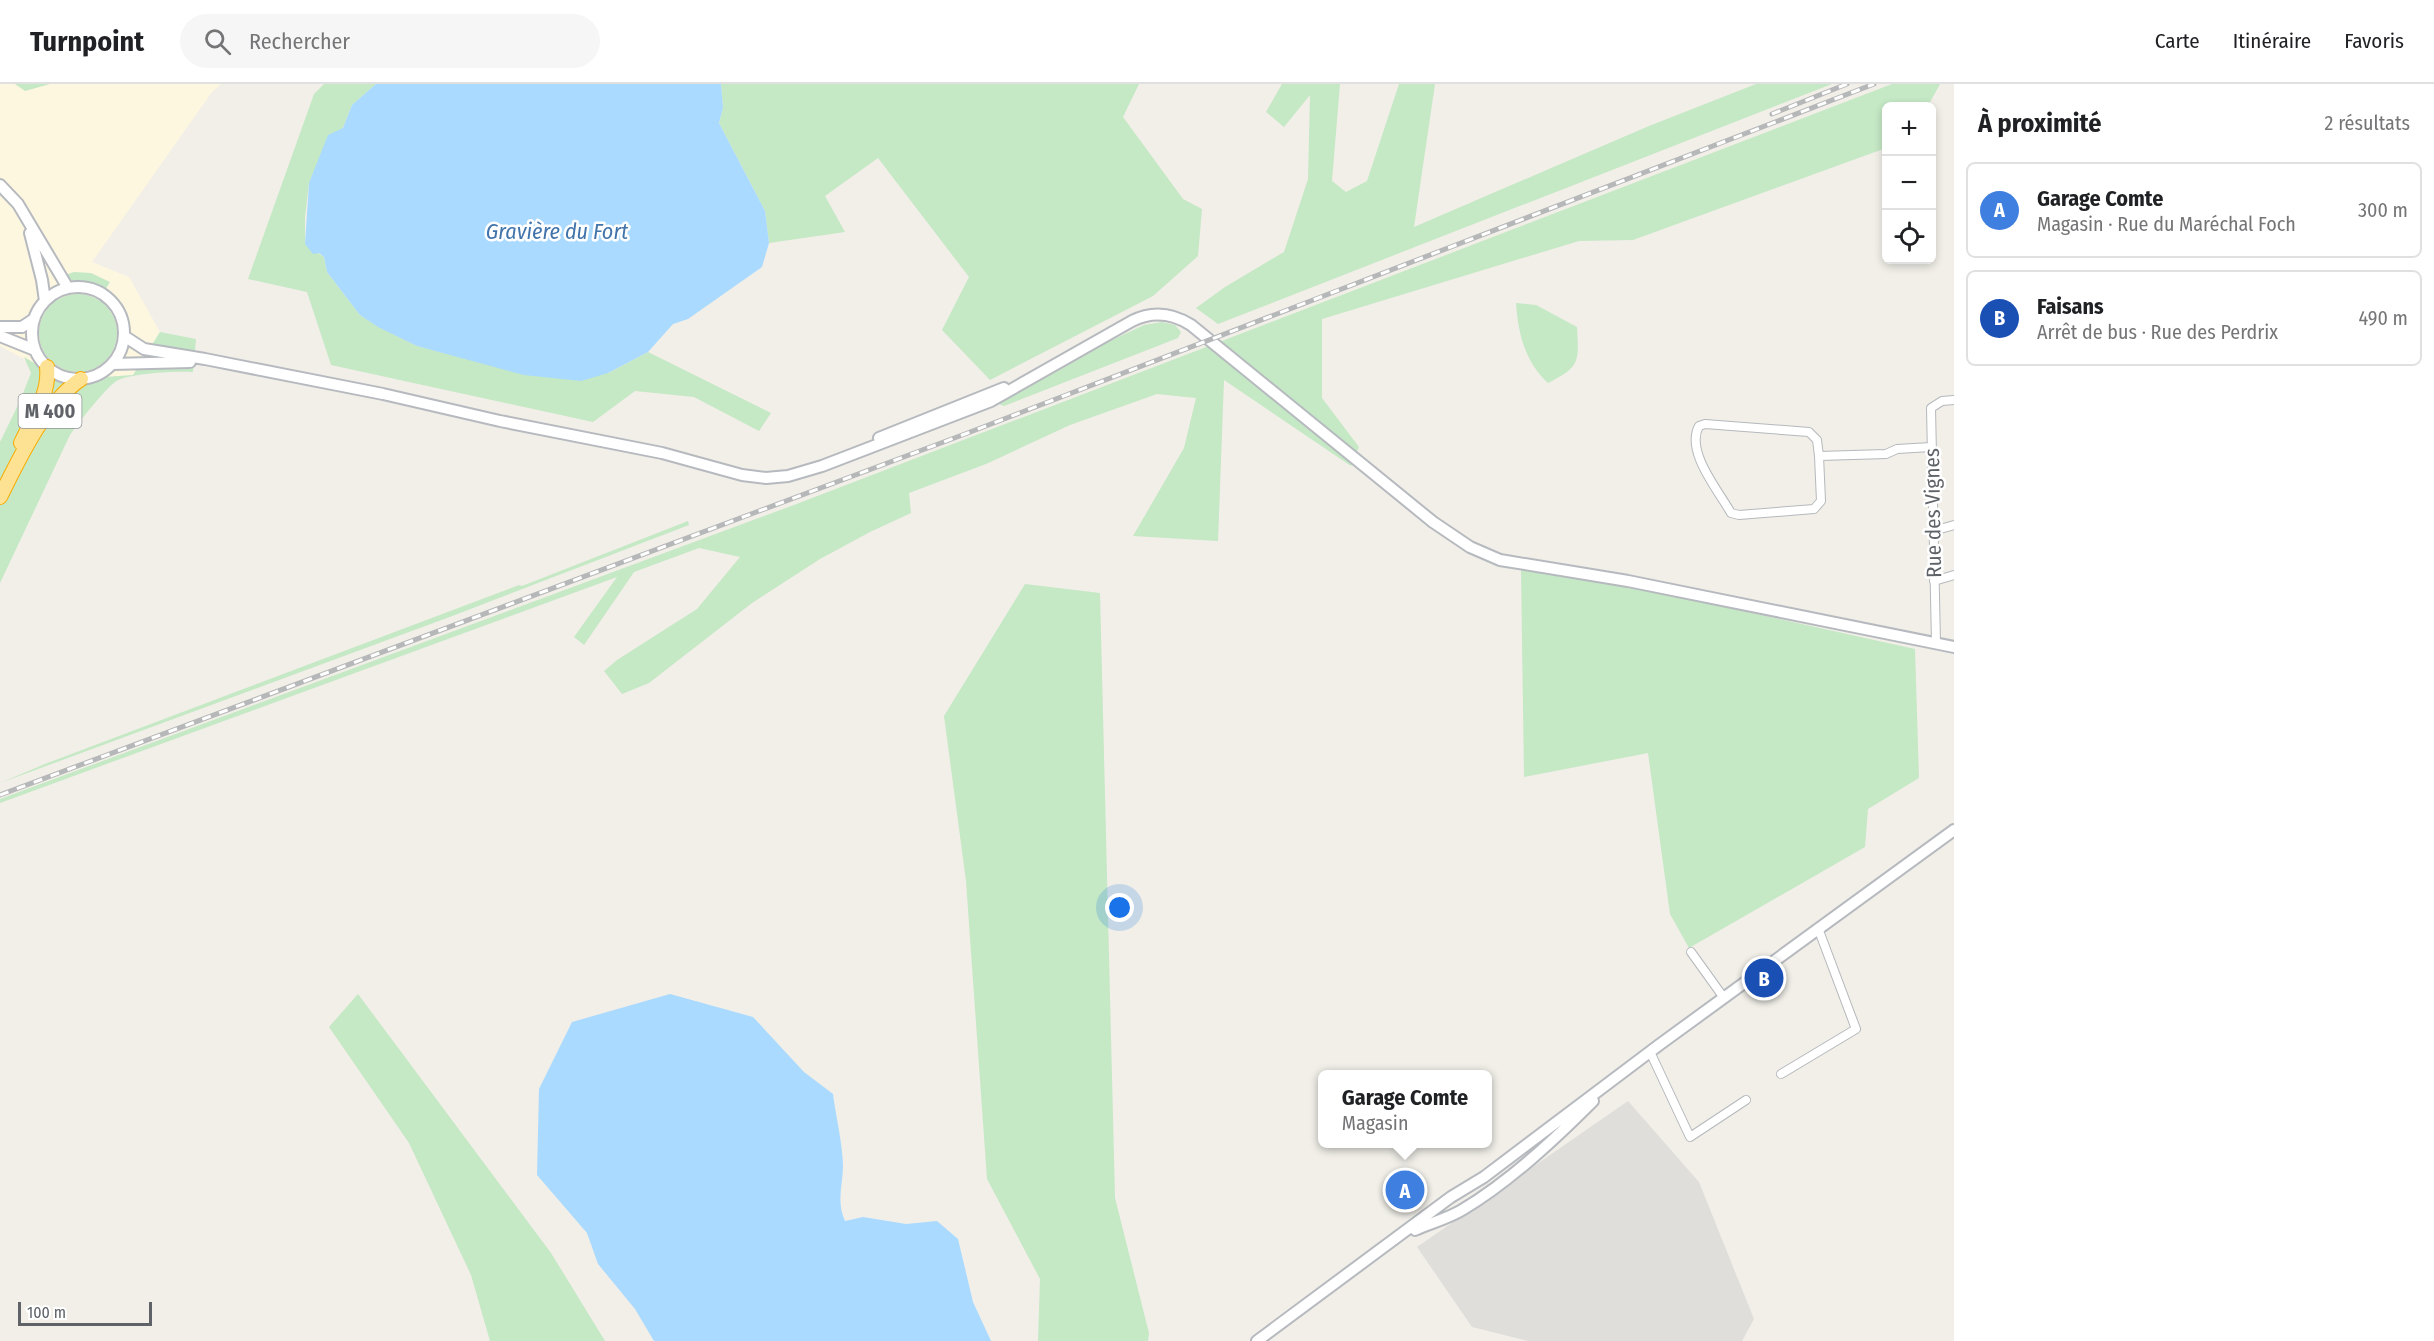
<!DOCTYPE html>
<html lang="fr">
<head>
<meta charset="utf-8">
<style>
  :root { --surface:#fff; --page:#f6f6f6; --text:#202124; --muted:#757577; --line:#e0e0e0; --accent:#db2777 }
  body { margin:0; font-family:"Fira Sans Condensed",sans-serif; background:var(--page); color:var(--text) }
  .controls { position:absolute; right:18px; top:18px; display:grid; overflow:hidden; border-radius:9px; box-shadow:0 3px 9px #0003 }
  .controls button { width:54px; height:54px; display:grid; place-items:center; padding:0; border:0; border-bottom:2px solid var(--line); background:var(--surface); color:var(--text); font:30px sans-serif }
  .scale { position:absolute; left:18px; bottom:15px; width:134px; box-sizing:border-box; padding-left:6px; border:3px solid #5f6368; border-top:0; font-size:16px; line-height:21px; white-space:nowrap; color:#5f6368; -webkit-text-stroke:4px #fff; paint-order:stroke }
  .you { position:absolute; left:1120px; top:824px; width:21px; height:21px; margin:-15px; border:4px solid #fff; border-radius:50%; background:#1a73e8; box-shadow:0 0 0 9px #1a73e833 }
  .badge { display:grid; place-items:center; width:39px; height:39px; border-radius:50%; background:var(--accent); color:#fff; font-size:20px; font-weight:700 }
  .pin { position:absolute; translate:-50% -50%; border:3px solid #fff; box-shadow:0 2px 6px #0006 }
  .popup { position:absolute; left:1318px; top:986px; width:174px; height:78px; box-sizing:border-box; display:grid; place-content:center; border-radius:9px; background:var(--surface); filter:drop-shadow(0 2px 4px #0005); font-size:20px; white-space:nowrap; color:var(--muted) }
  .popup b { font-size:22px; color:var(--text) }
  .popup::after { content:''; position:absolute; left:50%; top:100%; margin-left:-12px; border:12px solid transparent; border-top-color:var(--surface) }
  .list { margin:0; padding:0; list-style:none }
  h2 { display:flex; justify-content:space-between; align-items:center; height:78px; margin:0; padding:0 24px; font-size:26px }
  h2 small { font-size:20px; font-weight:400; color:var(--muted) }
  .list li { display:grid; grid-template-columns:39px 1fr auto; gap:18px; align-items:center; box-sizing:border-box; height:96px; margin:0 12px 12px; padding:0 12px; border:2px solid var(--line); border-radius:9px }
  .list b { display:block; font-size:22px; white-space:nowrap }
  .list p { margin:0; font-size:20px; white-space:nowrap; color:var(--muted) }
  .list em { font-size:20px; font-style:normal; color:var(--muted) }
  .icon { flex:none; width:33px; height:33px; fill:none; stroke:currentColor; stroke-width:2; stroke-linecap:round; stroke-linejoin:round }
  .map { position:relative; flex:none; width:1954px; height:1257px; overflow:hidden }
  header { display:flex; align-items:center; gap:36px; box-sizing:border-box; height:84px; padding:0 30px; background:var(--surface); border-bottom:2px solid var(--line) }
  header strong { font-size:28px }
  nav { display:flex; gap:33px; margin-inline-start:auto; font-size:21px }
  .search { width:420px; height:54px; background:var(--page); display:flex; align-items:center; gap:15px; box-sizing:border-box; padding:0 21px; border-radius:33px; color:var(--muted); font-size:22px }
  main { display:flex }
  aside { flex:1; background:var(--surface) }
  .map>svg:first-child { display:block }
</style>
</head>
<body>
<header>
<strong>Turnpoint</strong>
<div class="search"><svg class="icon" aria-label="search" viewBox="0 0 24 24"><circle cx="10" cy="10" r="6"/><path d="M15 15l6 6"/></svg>Rechercher</div>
<nav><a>Carte</a><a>Itinéraire</a><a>Favoris</a></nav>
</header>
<main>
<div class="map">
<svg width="1954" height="1257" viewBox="0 0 1954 1257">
  <rect width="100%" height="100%" fill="#f1efe8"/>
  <path fill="#fef7e0" d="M0 0H221L212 8 92 178 129 193 160 248 133 291 63 296 0 262Z"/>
  <path fill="#e0deda" d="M1628 1017 1699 1098 1754 1235 1742 1257H1528L1472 1243 1417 1163Z"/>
  <path fill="#c5e8c5" d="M15 0H50L25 7Z
    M324 0H376L352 21 343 44 309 99 305 133V160L324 173 327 188 360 231 379 243 417 262 468 275 608 289 648 268 771 329 759 347 694 313 635 307 593 338 331 281 307 208 248 195 314 10Z
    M721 0H1139L1123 33 1183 115 1202 125 1198 172 1153 212 990 296 942 246 969 193 878 74 825 112 845 148 769 159 765 127 719 39 723 24Z
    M1282 0H1340L1332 97 1346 108 1367 97 1399 0H1435L1414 143 1649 42 1756 0H1832L1218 240 1196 224 1225 203 1284 168 1308 95 1310 11 1284 43 1266 28Z
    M1892 0H1940L1928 22H1886V64L1633 156 1579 157 1322 235V314L1359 363 1351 382 1224 296 1218 457 1133 452 1184 364 1196 314 1157 310 1070 341 986 380 909 409 911 429 870 448 820 475 752 519 649 599 622 610 604 587 617 576 697 525 740 473 699 464 634 488 584 561 574 553 617 493 0 719V715L794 421Z
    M74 188 91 189 110 198 105 206C92 199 75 202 65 191Z
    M39 249a39 39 0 1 1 78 0a39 39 0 1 1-78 0Z
    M1516 219 1536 221 1577 243C1579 278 1580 283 1548 299 1525 278 1518 249 1516 219Z
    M1162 238 1175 241 1181 248 1178 254 1004 322 999 320 1110 257 1144 241Z
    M160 248 196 255 193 288C175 287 135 289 118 296 109 300 75 342 69 353L0 499V358L20 317 31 289 24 273 63 296 133 291Z
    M688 437 689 441 455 531 0 699 45 680 519 501 522 502Z
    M1521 486 1624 501 1915 565 1919 694 1868 725 1865 763 1689 864 1670 830 1648 669 1524 693Z
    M1025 500 1100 509 1115 1114 1149 1249 1148 1257H1038L1040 1195 987 1095 966 797 944 632Z
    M358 910 551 1169 605 1257H490L471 1191 409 1059 329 943Z"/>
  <path fill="#aadaff" d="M376 0H721L723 24 719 39 765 127 769 159 762 183 688 235 673 240 648 268 608 289 581 297 524 291 417 262 378 243 360 231 327 188 324 173 319 169 313 170 305 160 309 99 328 51 343 44 352 21Z
    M670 910 753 933 804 988 833 1010C836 1033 842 1057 843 1081 843 1101 836 1117 845 1137L863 1133 906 1140 937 1137 958 1155 973 1218 991 1257H654L635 1225 598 1180 587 1149 537 1091 539 1005 572 938Z"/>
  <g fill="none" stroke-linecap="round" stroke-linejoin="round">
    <g stroke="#b5b8bc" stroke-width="10">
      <path id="street" d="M1819 372 1821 417 1814 425 1739 431 1731 429C1718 406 1685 367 1699 342L1705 340 1809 348 1817 356 1819 372 1886 370 1897 365 1931 363
        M1933 447 1954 441
        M1934 497 1954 491
        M1936 559 1931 324 1942 317 1954 316
        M1691 868 1724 914
        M1648 969 1652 972 1690 1053 1746 1016
        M1781 990 1856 945 1818 844"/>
    </g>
    <g stroke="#b6babf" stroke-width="14">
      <path id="secondary" d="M0 101 18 120 68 204
        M30 149 42 196 45 217
        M32 249a46 46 0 1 1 92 0a46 46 0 1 1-92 0Z
        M0 243H22L34 235
        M0 252 35 266
        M124 252 144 265 205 275 383 310 500 337 662 369 742 391 766 394 788 392 822 382 991 317 1132 237C1152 227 1172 229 1191 241L1433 438 1470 463 1500 476 1628 497 1954 563
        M112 280 190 278
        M879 354 1004 304
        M1415 1146C1430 1139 1447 1135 1462 1126 1509 1098 1554 1056 1593 1017
        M1257 1257 1451 1113 1484 1093 1659 961 1954 746"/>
    </g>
    <g stroke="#f9ab00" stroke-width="16">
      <path id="highway" d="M21 359C32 335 50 310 47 283
        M0 413C19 375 45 319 81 295"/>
    </g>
    <use href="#street" stroke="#fff" stroke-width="8"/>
    <use href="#secondary" stroke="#fff" stroke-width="10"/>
    <use href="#highway" stroke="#fde293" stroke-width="14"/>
    <g stroke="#b6b7b8" stroke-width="5">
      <path id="rail" d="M1772 30 1847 0
        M0 711 965 350 1874 0"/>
    </g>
    <use href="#rail" stroke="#fff" stroke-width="3" stroke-dasharray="9" stroke-linecap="butt"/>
  </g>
  <g text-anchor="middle" stroke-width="5" stroke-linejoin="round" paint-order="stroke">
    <rect fill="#fff" stroke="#8f9295" stroke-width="1.5" x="18.5" y="310" width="63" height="34" rx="4.5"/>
    <g font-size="20" font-weight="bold" fill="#5f6368">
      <text x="50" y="334">M 400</text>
    </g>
    <g font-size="21" fill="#5f6368" stroke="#fff">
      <text transform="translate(1933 429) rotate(-91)" y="7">Rue des Vignes</text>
    </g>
    <g font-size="22" font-style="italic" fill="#4174aa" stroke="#fff">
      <text x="557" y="155">Gravière du Fort</text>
    </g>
  </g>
</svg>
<div class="controls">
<button>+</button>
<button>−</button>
<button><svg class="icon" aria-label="locate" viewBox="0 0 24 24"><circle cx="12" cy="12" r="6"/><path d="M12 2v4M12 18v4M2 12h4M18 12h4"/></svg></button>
</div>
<div class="scale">100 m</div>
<div class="you"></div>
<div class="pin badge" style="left:1405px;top:1106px;background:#3f7fe0">A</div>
<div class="popup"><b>Garage Comte</b>Magasin</div>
<div class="pin badge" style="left:1764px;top:894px;background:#1a4fb4">B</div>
</div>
<aside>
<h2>À proximité<small>2 résultats</small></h2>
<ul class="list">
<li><span class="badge" style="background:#3f7fe0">A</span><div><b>Garage Comte</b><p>Magasin · Rue du Maréchal Foch</p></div><em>300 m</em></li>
<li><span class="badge" style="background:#1a4fb4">B</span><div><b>Faisans</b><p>Arrêt de bus · Rue des Perdrix</p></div><em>490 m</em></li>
</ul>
</aside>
</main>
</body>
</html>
